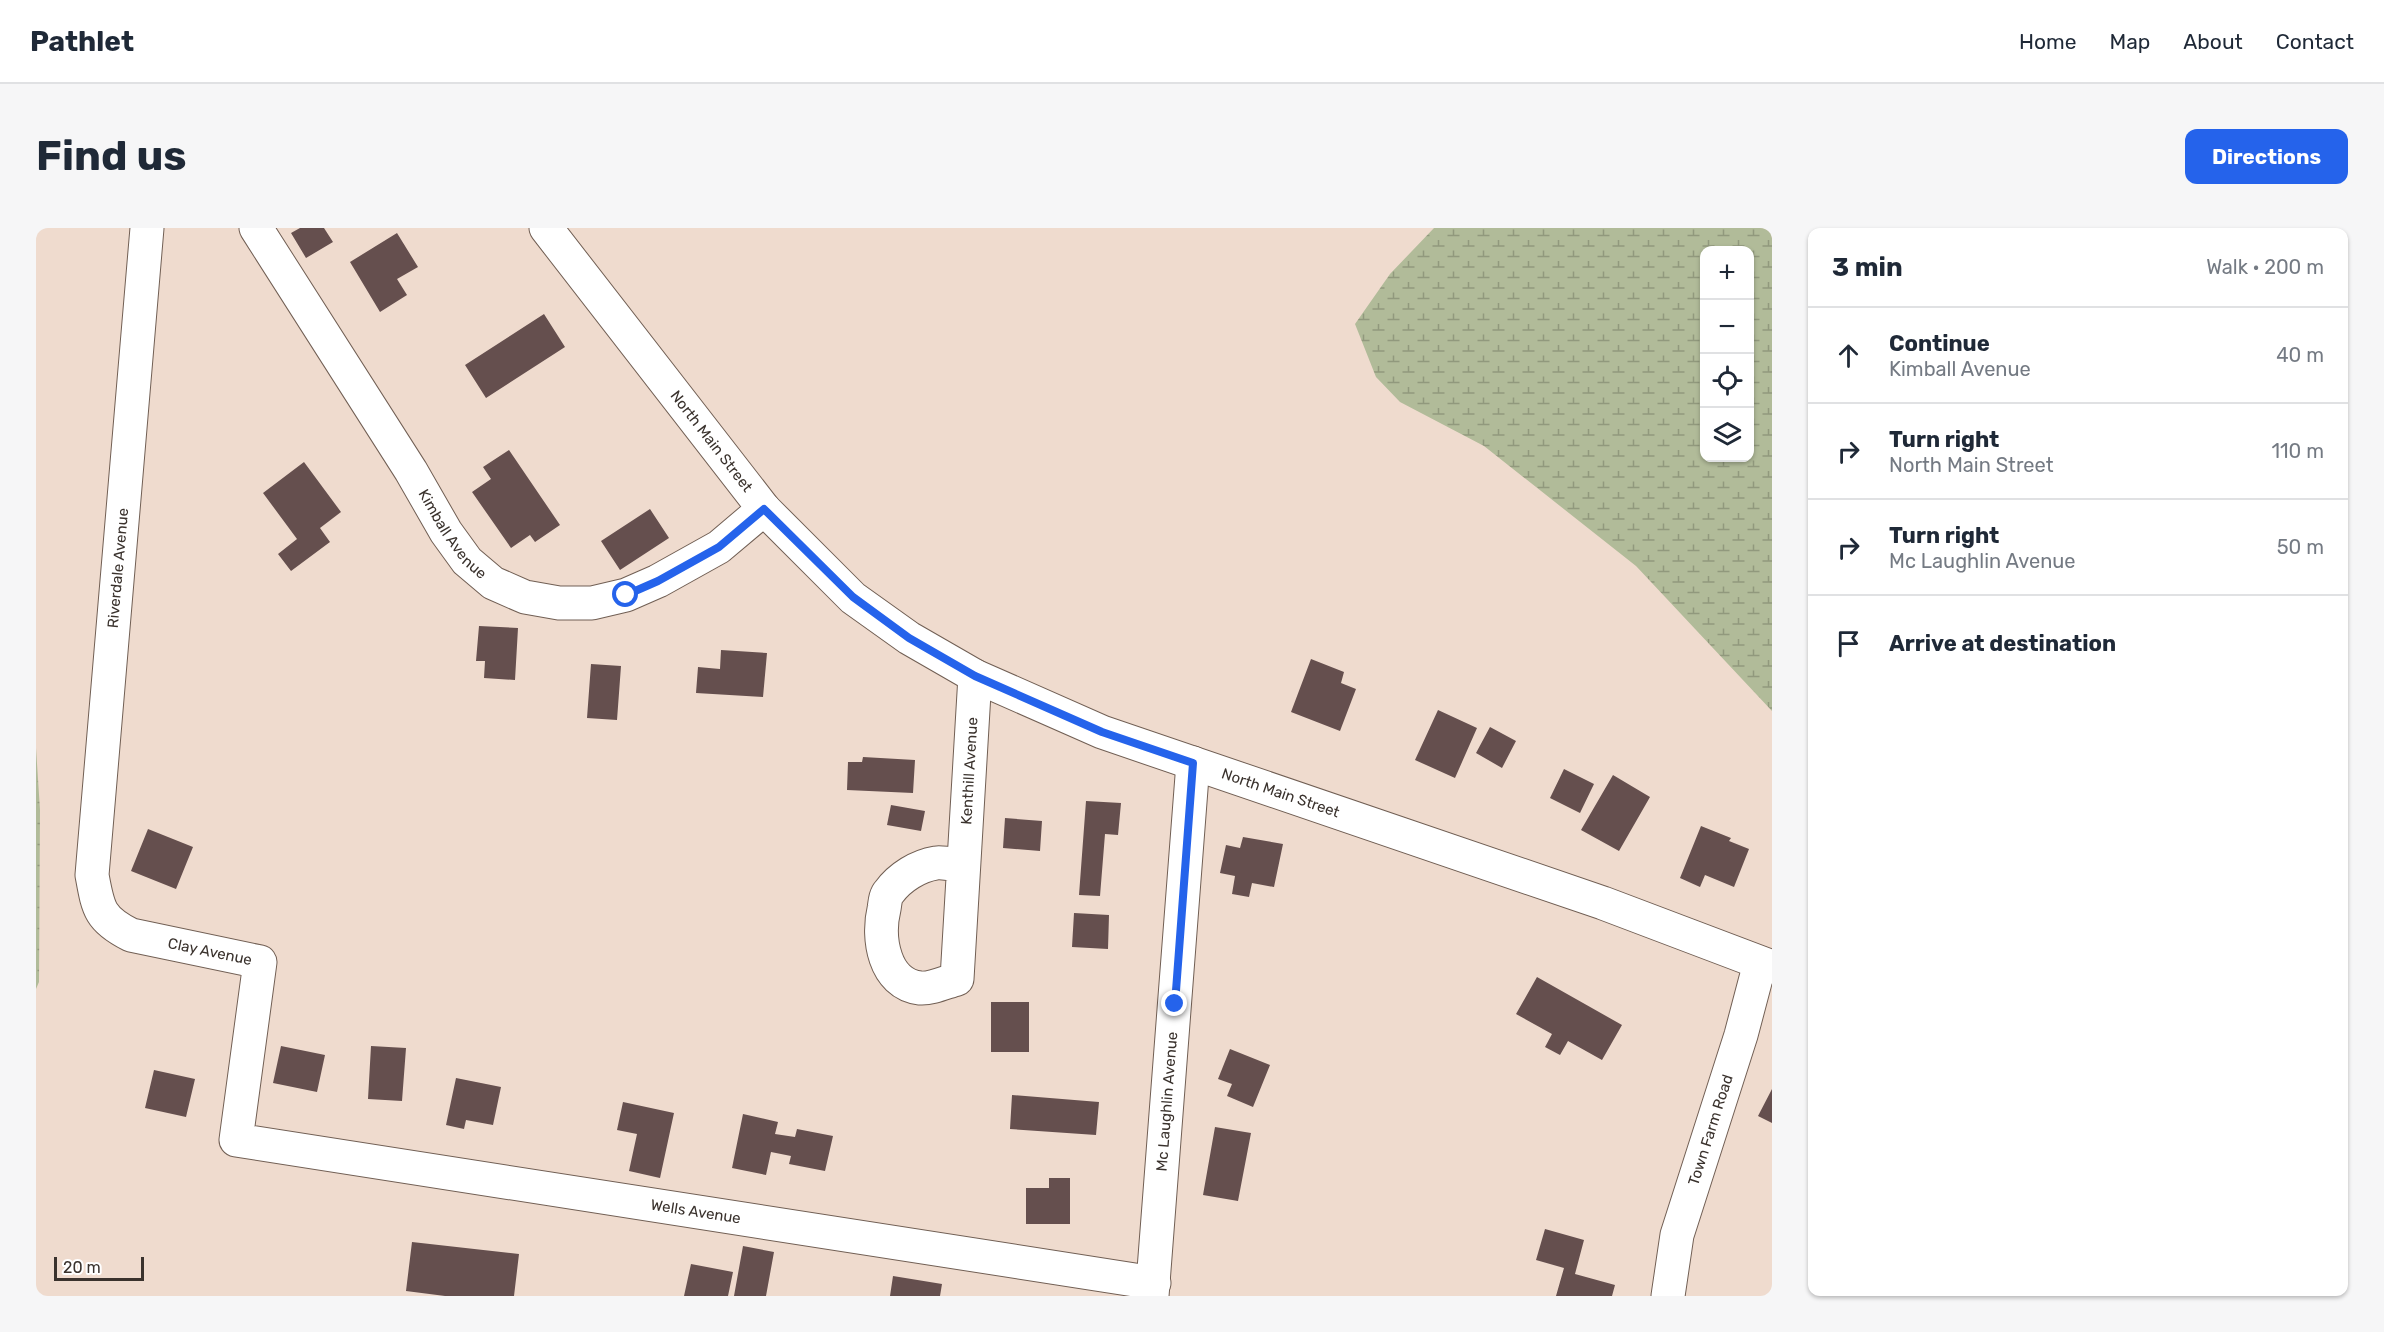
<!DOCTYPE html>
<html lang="en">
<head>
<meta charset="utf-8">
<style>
  :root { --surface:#fff; --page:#f6f6f7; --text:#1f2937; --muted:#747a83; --line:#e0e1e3; --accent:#2563eb }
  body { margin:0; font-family:Rubik,sans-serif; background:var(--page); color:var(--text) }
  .controls { position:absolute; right:18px; top:18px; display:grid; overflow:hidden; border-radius:12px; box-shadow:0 2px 4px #0004 }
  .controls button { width:54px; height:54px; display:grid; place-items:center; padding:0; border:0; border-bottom:2px solid var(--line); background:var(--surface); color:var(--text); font:30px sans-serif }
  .scale { position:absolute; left:18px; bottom:15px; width:90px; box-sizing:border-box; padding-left:6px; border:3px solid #3a322d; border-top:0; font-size:16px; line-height:21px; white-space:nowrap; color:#3a322d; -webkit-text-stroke:4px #fff; paint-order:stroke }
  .stop { position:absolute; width:18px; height:18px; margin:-14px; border:4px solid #2563eb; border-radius:50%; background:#fff }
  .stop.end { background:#2563eb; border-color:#fff; box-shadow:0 2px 6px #0008 }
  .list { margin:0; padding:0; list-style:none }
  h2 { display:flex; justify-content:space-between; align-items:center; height:78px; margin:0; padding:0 24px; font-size:26px }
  h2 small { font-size:20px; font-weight:400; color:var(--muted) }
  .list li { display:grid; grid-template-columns:39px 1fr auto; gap:18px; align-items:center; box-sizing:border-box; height:96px; padding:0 24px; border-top:2px solid var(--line) }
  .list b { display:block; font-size:22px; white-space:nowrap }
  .list p { margin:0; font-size:20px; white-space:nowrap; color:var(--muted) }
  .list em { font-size:20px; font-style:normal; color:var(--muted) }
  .icon { flex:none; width:33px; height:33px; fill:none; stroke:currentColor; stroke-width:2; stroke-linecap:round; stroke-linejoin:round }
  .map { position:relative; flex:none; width:1736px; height:1068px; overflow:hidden; border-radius:12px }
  header { display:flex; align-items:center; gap:36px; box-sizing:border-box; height:84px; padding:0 30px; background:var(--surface); border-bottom:2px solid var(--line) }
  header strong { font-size:28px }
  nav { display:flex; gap:33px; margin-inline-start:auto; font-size:21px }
  .intro { display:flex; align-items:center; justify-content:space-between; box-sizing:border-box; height:144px; padding:0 36px }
  h1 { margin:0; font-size:42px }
  .button { padding:15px 27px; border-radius:12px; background:var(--accent); color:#fff; font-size:21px; font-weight:700 }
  main { display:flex; gap:36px; padding:0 36px }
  aside { flex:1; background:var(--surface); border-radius:12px; box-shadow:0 2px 4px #0004 }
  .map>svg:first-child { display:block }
</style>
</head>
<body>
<header>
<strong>Pathlet</strong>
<nav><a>Home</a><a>Map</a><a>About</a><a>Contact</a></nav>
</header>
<div class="intro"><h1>Find us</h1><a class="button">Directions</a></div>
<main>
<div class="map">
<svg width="1736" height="1068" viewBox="0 0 1736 1068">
  <defs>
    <pattern id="wetland-marsh" width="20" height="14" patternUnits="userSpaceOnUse" patternTransform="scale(1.5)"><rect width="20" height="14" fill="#b1bb99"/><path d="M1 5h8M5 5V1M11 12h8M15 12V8" fill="none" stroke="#91997d"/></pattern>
  </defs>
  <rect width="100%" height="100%" fill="#efdbce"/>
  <path fill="url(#wetland-marsh)" fill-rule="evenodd" d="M1398 0H1736V483L1600 338 1448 218 1364 174 1340 149 1319 96 1354 46ZM1714 22V230H1668V22Z
    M0 520 4 582 3 754 0 761Z"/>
  <path fill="#654f4e" d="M264 0H288L297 14 270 30 255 5Z
    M361 5 382 39 361 51 371 67 344 84 314 34Z
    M508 86 529 119 450 170 429 137Z
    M473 222 524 297 499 314 494 307 475 320 436 264 455 251 447 239Z
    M268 234 305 284 284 300 294 314 255 343 242 326 261 311 227 265Z
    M614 281 633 310 584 342 565 313Z
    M443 398 482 400 479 452 448 450 449 433H440Z
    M685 422 731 425 727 469 660 465 662 439 684 441Z
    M1275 431 1308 444 1305 455 1320 461 1304 503 1255 484Z
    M555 436 585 438 581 492 551 490Z
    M1402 482 1441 500 1419 550 1379 532Z
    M1454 499 1480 513 1466 540 1440 525Z
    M827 529 879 532 877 565 811 562 812 534H826Z
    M1528 541 1558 556 1544 585 1514 570Z
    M1577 547 1614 569 1583 623 1545 602Z
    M1050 573 1085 575 1082 607 1069 606 1064 668 1043 667Z
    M855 577 889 583 885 603 851 597Z
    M969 590 1006 593 1004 623 967 620Z
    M1665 598 1695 610 1693 613 1713 621 1698 659 1669 647 1664 659 1644 650Z
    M112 601 157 619 140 661 95 643Z
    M1207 609 1247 616 1238 659 1216 655 1213 669 1196 666 1199 648 1184 645 1190 617 1204 620Z
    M1038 685 1073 687 1072 721 1036 719Z
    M1501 749 1586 797 1566 832 1532 813 1524 827 1509 819 1516 806 1480 786Z
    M955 774H993V824H955Z
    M245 818 289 827 281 864 237 855Z
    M335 818 370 820 366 873 332 871Z
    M1194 821 1234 837 1217 879 1191 868 1196 856 1182 851Z
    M118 842 159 851 150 889 109 880Z
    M420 850 465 859 457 897 430 892 428 901 410 897Z
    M1736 861V895L1722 888Z
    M976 867 1063 874 1060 907 974 901Z
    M587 874 638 885 624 950 593 943 601 906 581 902Z
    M707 886 742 894 739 906 759 909 761 901 797 908 789 943 753 936 755 928 735 924 730 947 696 940Z
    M1179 899 1215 905 1202 973 1167 967Z
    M1013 950H1034V996H990V960H1013Z
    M1509 1001 1548 1012 1539 1046 1579 1057 1576 1068H1520L1528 1040 1500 1032Z
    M376 1014 483 1026 478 1068H409L370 1063Z
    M707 1018 738 1024 730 1068H698Z
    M655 1036 697 1044 692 1068H648Z
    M857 1048 906 1056 904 1068H854Z"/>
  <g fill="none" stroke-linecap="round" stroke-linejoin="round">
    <g stroke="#715f54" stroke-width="35">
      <g id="minor">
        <path id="s1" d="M111 0 56 647C62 680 63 691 95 707L224 734 200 912 1118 1055"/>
        <path id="s2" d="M220 0 375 243 410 304 431 333 457 355 489 369 523 375H556L590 367 622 353 683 319 728 281"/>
        <path id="s3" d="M510 0 728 281 817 370 873 410 939 448 1066 504 1567 675 1736 739"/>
        <path id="s4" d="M927 638C919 637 908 634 900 635 882 638 864 649 853 664 849 668 849 676 848 681 841 710 848 756 884 760 895 761 910 754 921 751L939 448"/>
        <path id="s5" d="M1116 1068 1157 535"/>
        <path id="s6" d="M1632 1068 1641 1007 1705 807 1724 735"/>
      </g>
    </g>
    <use href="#minor" stroke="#fff" stroke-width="33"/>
  </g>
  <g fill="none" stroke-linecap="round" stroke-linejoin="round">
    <path stroke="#2563eb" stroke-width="8" d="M590 367 622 353 683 319 728 281 817 369 873 410 939 448 1066 504 1157 535 1139 776"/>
  </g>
  <g text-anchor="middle" stroke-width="6" stroke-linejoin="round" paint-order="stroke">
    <g font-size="15" fill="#3a322d" stroke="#fff">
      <text dy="5" stroke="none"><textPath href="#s3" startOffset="270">North Main Street</textPath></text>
      <text dy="5" stroke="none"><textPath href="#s2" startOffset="364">Kimball Avenue</textPath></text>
      <text transform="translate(82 340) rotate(-85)" y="5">Riverdale Avenue</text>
      <text dy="5" stroke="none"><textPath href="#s4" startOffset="446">Kenthill Avenue</textPath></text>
      <text dy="5" stroke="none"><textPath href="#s3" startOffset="954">North Main Street</textPath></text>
      <text dy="5" stroke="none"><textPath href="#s1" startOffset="806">Clay Avenue</textPath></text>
      <text dy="5" stroke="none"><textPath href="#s5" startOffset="195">Mc Laughlin Avenue</textPath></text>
      <text dy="5" stroke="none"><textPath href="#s6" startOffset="172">Town Farm Road</textPath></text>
      <text dy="5" stroke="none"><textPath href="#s1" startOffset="1502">Wells Avenue</textPath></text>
    </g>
  </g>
</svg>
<div class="controls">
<button>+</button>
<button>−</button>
<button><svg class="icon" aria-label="locate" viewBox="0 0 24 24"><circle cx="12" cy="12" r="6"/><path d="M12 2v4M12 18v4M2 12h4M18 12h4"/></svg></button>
<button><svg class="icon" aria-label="layers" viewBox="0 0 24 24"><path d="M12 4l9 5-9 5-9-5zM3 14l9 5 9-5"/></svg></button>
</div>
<div class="scale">20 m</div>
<div class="stop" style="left:590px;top:367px"></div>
<div class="stop end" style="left:1139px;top:776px"></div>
</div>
<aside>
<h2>3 min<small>Walk · 200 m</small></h2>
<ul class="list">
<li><svg class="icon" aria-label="ahead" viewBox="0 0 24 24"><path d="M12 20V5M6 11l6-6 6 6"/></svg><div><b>Continue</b><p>Kimball Avenue</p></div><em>40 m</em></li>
<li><svg class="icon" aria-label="right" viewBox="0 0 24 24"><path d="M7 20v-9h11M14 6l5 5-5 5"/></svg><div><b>Turn right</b><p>North Main Street</p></div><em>110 m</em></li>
<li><svg class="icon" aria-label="right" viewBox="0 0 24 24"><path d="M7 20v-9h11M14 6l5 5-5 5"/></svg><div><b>Turn right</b><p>Mc Laughlin Avenue</p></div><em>50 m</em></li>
<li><svg class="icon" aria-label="arrive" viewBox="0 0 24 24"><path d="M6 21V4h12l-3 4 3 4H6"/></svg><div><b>Arrive at destination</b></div></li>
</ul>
</aside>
</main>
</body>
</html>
